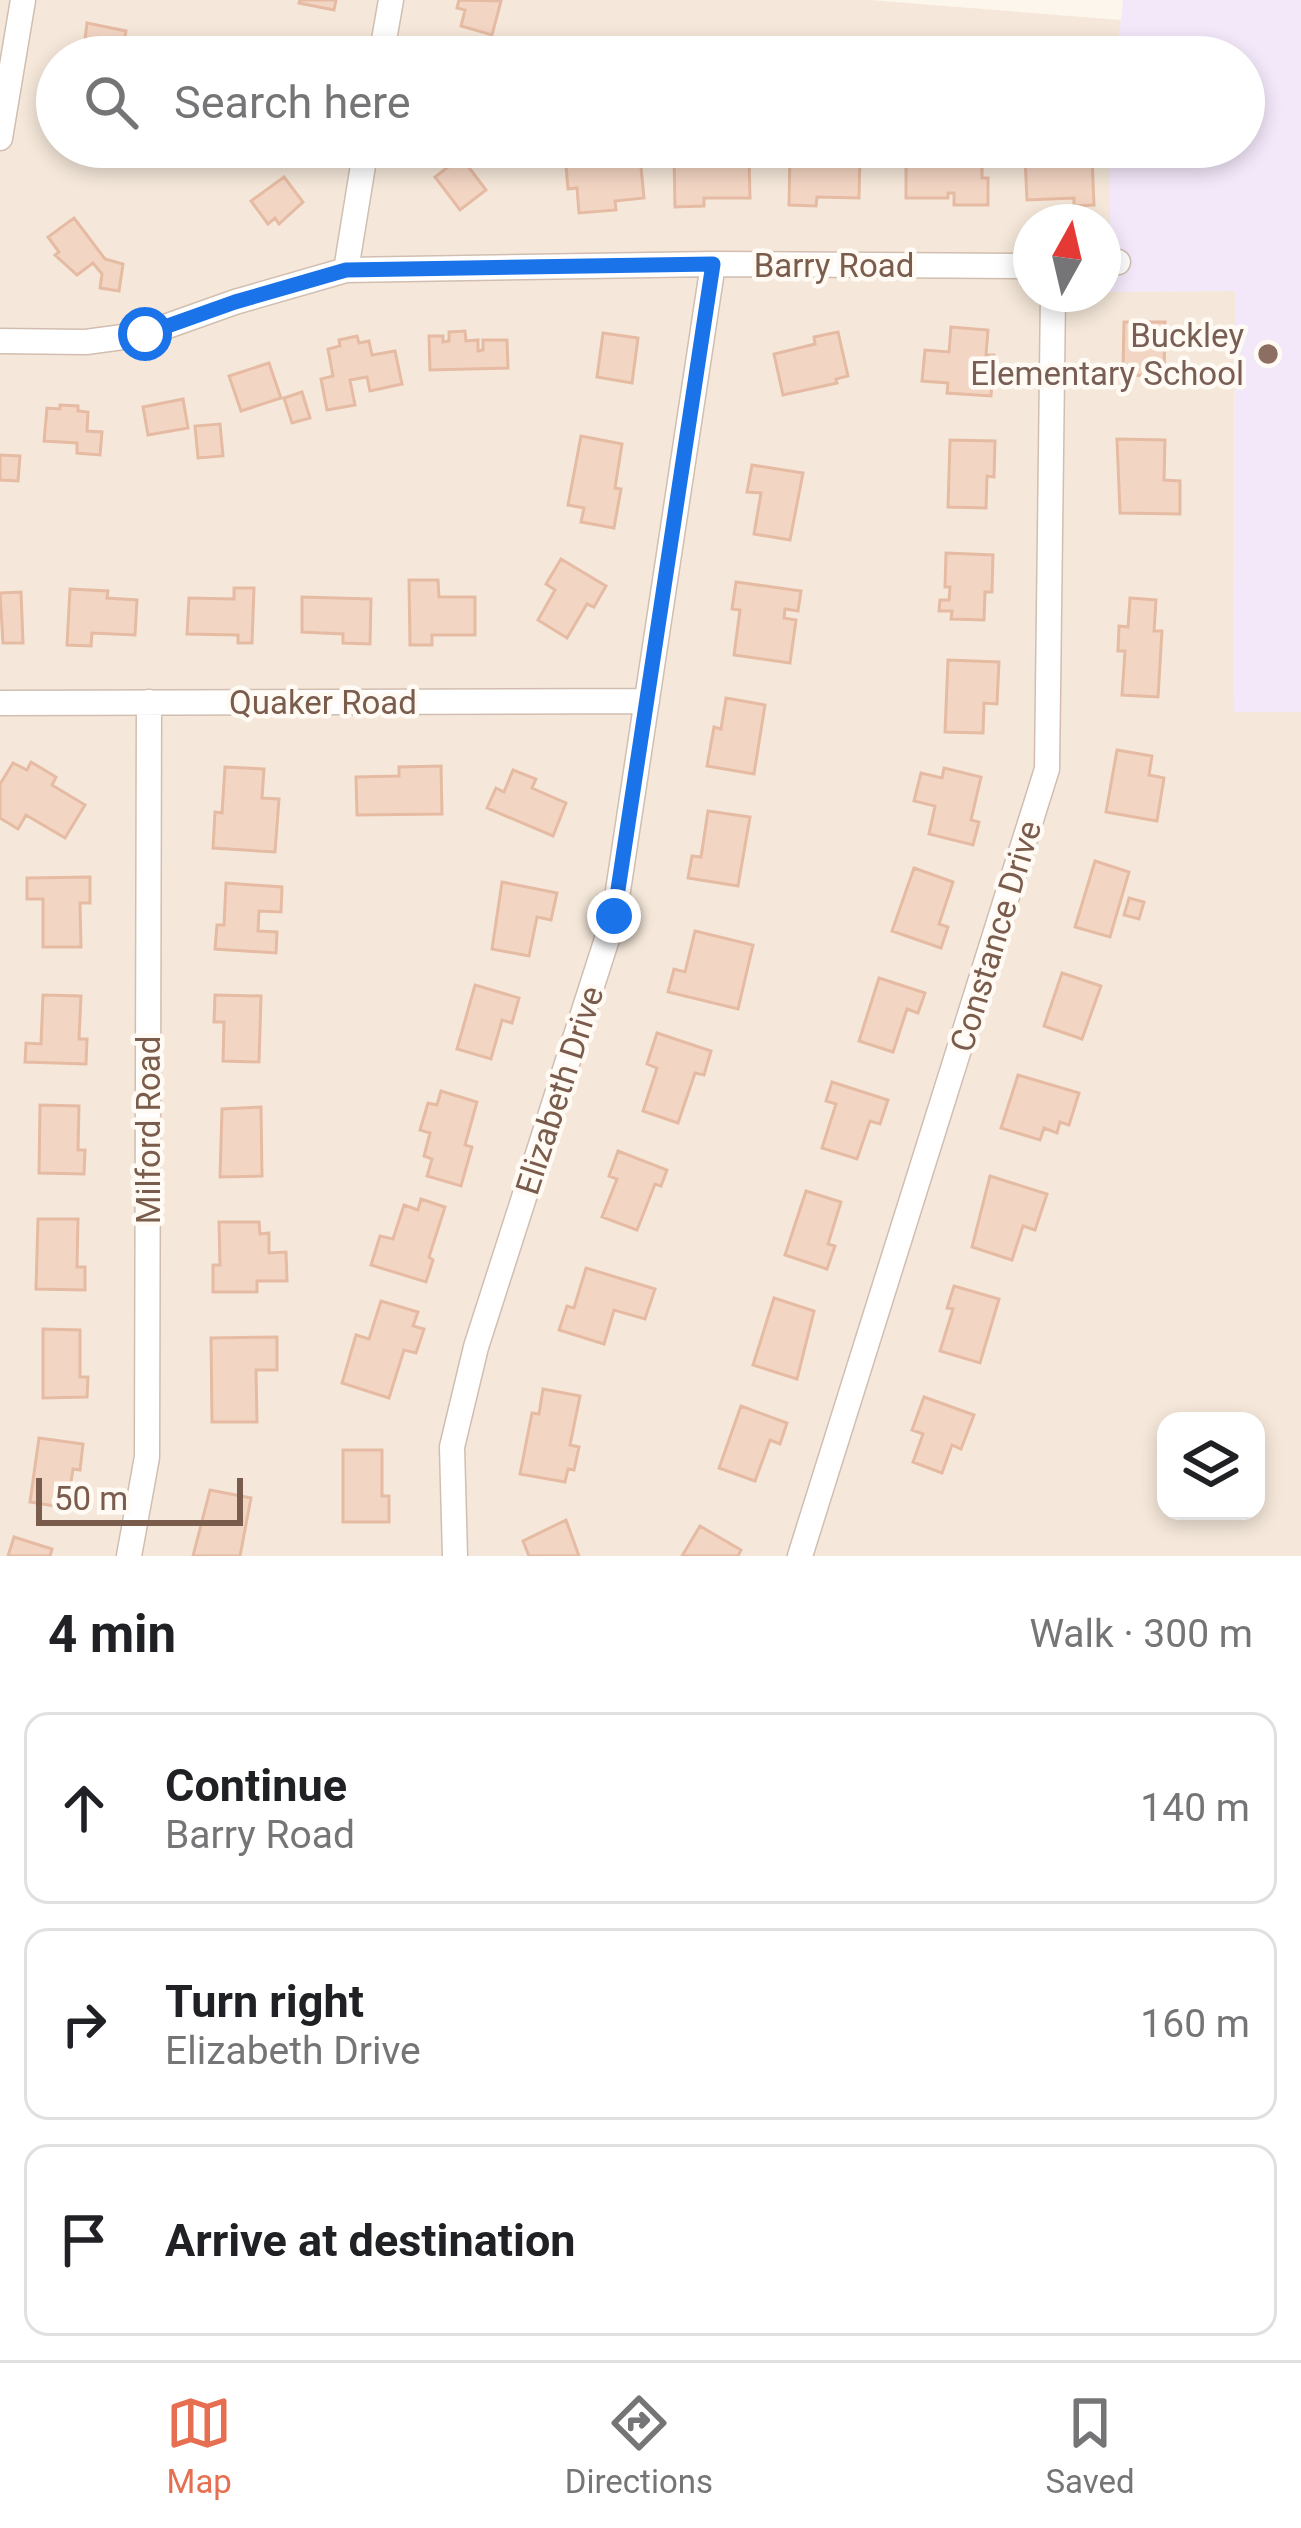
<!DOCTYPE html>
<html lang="en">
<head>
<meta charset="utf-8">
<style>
  :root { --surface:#fff; --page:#f2f2f2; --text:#202124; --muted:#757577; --line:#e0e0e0; --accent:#e76f51 }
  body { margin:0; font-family:Roboto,sans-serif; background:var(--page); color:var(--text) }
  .controls { position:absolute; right:36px; bottom:36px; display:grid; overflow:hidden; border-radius:24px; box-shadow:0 6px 18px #0003 }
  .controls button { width:108px; height:108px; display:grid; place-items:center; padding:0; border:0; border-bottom:3px solid var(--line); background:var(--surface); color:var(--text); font:60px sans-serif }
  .compass { position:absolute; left:1013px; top:204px; width:108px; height:108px; border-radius:50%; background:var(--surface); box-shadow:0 6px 18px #0003; rotate:8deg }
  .scale { position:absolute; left:36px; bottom:30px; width:207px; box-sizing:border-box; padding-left:12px; border:6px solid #7a5c4d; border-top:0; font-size:33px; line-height:42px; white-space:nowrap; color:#7a5c4d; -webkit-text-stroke:9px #fffaf3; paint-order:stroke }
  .stop { position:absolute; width:36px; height:36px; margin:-27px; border:9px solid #1a73e8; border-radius:50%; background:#fff }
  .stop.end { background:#1a73e8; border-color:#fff; box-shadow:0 3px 12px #0008 }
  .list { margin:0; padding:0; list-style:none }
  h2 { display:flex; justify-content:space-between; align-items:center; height:156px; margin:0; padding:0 48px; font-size:51px }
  h2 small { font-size:39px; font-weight:400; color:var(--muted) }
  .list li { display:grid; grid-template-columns:78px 1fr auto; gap:36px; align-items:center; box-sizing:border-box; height:192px; margin:0 24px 24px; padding:0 24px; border:3px solid var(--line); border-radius:24px }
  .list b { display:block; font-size:45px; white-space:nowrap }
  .list p { margin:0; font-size:39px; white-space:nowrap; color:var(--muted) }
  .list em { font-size:39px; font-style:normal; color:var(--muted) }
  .icon { flex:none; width:66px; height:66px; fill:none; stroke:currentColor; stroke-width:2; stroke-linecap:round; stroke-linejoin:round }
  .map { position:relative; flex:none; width:1301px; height:1556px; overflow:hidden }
  .search { position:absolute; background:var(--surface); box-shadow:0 6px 18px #0003; left:36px; right:36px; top:36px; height:132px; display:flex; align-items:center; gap:30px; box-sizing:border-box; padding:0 42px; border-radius:66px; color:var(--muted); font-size:45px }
  .sheet { height:804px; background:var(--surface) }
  nav { display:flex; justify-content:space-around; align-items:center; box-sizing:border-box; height:168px; border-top:3px solid var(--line); background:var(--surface); font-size:33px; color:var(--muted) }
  nav a { display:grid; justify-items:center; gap:6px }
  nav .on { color:var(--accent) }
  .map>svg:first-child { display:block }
</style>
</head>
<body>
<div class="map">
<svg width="1301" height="1556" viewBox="0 0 1301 1556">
  <rect width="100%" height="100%" fill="#fdf6ec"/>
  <path fill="#f5e8da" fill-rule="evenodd" d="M0 0H870L1121 20 1117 57H57V147H1112L1235 291 1234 712H1301V1556H0ZM1031 222H1103V294H1031ZM1166 1421H1256V1511H1166Z"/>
  <path fill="#f3e8fa" d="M1123 0H1301V712H1234L1235 291 1110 292V147H1244V57H1117Z"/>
  <path fill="#f3d5c3" stroke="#e6bba3" stroke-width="3" d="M300 0H336L334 10 299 3Z
    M459 0 501 1 492 35 461 26 465 10 457 8Z
    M87 23 126 31 121 57H83Z
    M70 147H106L104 160 69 153Z
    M940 147H966V159H982V178H988V205H954V193H948V198H906V157H940Z
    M1059 147H1078V158L1092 157 1094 205 1074 206V198L1027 200 1025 158 1059 157Z
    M617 150 618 159 640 157 644 198 615 201 616 210 579 213 577 188 568 189 565 155Z
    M790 150 860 155 859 198 817 197 816 206 789 205Z
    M749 156 750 198H704V206L675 207 674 157Z
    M461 157 486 190 460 210 435 177Z
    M284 177 303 202 279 224 275 218 268 224 251 201Z
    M74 218 105 259 123 264 119 291 100 288 102 274 93 263 77 275 55 255 59 252 48 237Z
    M1124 322H1165L1164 376 1117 375V366H1123Z
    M951 327 988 330 986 355H994L991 396 947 393 948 383 922 381 925 350 949 352Z
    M465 331 466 341 478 340V351L483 350V340H507L508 368 430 370 429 336H443V342L449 341V332Z
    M838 332 848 376 836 379 837 383 783 395 774 354 815 344 814 337Z
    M603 333 638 338 632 383 597 377Z
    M357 336 359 343 369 341 372 355 395 351 402 384 370 391 367 377 350 380 355 405 327 410 321 379 333 376 328 349 340 346 339 340Z
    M269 363 281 398 241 411 229 376Z
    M302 392 310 418 292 423 284 398Z
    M183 399 188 428 148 435 143 407Z
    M60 405 78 406V411L88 412 87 431 102 432 100 455 77 453V443L44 441 47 408 60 409Z
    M220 424 223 456 198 458 195 426Z
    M581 436 622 444 615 488 621 489 614 528 581 522 584 508 568 505Z
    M1117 439 1165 440 1164 480 1180 481V514L1120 513Z
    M950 440 995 441 994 477 987 476 986 508 948 507Z
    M0 455 20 456 18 481 0 480Z
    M752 465 803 473 790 540 754 534 761 493 747 492Z
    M946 553 993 555 992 592H985L984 620 951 619 952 611H939L940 600H949L950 587H945Z
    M561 559 606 586 594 607 587 604 567 638 538 620 555 590 546 584Z
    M409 580H438L439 597H475V635H432V645H410Z
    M736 582 801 591 798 611 785 609 784 618 796 620 790 663 734 655 740 610 732 609Z
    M234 588H254L252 643H238V635L187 634 189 598 234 599Z
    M70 589 108 591 107 598 137 600 135 635 92 633 91 646 67 645Z
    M21 592 23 643H3L0 593Z
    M302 597 371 599 370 644 343 643V634L302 632Z
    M1130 598 1156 600 1154 631H1162L1158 697 1122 695 1125 651H1118L1119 626 1128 627Z
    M948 660 999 662 997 704 984 703 983 733 945 732Z
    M726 698 765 705 754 774 707 766 714 727 721 729Z
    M1117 750 1152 756 1149 775 1164 778 1157 821 1106 812Z
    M31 762 56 777 52 785 85 805 65 838 26 815 18 829 0 818V784L13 763 27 770Z
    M441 766 442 814 357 815 356 777 399 776V767Z
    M225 767 264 769 262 798 279 799 275 852 213 848 215 812 222 813Z
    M944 768 981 777 971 820 979 822 973 845 929 834 935 806 914 801 921 773 942 778Z
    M513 770 536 779 532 788 566 803 553 836 487 808 496 788 504 792Z
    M708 811 750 817 738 886 688 878 692 856 701 857Z
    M1095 861 1129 872 1110 937 1075 927Z
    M914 868 953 882 939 924 948 927 941 948 892 931Z
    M90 877V903H80L81 947H43V899H27V878Z
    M502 882 557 893 551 920 537 917 529 956 492 949Z
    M226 883 282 887 281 912 259 911 258 931 277 932 276 953 215 949 217 925H224Z
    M1129 898 1144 902 1139 919 1124 915Z
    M695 931 753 945 738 1009 668 992 674 969 685 972Z
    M1062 973 1101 986 1082 1039 1044 1026Z
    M879 978 925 993 918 1013 907 1009 893 1052 859 1041Z
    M475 985 519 998 512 1023 502 1020 491 1059 457 1049Z
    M43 995 81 996 79 1039H87L86 1064 25 1062 26 1043 41 1044Z
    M215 995 261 996 259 1062 223 1061 224 1022H214Z
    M657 1033 711 1051 704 1075 695 1073 678 1123 643 1111 657 1068 647 1064Z
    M1018 1075 1079 1093 1069 1125 1060 1122 1057 1133 1044 1128 1040 1140 1001 1128Z
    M832 1082 888 1100 880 1124 870 1121 857 1159 822 1148 836 1104 826 1101Z
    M441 1091 477 1102 465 1145 472 1147 461 1186 427 1176 432 1159 424 1156 430 1133 420 1130 428 1103 437 1105Z
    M40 1105 79 1106 78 1150H85L84 1174 39 1173Z
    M261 1107 262 1176 220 1177 222 1109Z
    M618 1151 667 1170 661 1186 655 1184 637 1230 602 1217 617 1179 609 1176Z
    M990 1176 1047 1194 1035 1230 1023 1226 1012 1260 972 1247Z
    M806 1191 841 1202 828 1244 835 1246 827 1269 785 1255Z
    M421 1199 445 1207 429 1257 433 1260 426 1282 371 1265 380 1236 393 1239 404 1205 418 1210Z
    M38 1219H78L77 1267H85V1290L36 1289Z
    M219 1222H259L260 1234 269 1233V1253L286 1252 287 1281H257V1292H213V1265H220Z
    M586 1268 655 1289 645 1319 614 1310 604 1344 559 1330 567 1306 574 1308Z
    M954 1286 999 1299 980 1363 940 1351 953 1309 947 1308Z
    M774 1298 814 1311 797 1379 753 1365Z
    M381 1301 418 1312 413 1326 424 1329 416 1353 404 1350 389 1398 342 1383 356 1335 369 1339Z
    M43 1329 80 1330V1377H88L87 1397 43 1398Z
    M277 1337V1370H256L257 1422H212L211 1338Z
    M543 1389 580 1396 570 1445 579 1447 574 1470 568 1469 565 1482 520 1474 532 1413 539 1414Z
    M924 1397 974 1415 961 1449 952 1445 942 1473 913 1462 923 1434 912 1430Z
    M741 1406 787 1423 780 1444 770 1440 755 1481 719 1468Z
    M39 1438 83 1444 80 1470 73 1469 67 1508 30 1502Z
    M343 1450H382V1496H389V1522H343Z
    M210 1490 251 1498 240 1556H193Z
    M566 1520 579 1556H529L523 1541Z
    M700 1526 741 1550 738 1556H682Z
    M14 1537 52 1549 50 1556H8Z"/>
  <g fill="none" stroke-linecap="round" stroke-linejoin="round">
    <g stroke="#d1beb0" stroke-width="27">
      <path id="minor" d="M381 57 391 0
        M0 138 23 0
        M1103 263 1118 262
        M346 270 366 147
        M0 341 86 342 145 334 235 302 346 270 713 264 1031 266
        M0 703 647 701
        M129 1556 147 1457 149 702
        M455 1556 452 1447 476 1347 614 917 713 264
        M800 1556 1047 769 1053 294"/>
    </g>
    <use href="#minor" stroke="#fff" stroke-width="24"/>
  </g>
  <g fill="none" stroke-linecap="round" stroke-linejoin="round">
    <path stroke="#1a73e8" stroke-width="15" d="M145 334 235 302 346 270 713 264 614 916"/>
  </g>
  <circle fill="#8d6e63" stroke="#fffaf3" stroke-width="4.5" cx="1268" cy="354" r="12"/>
  <g text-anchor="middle" stroke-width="9" stroke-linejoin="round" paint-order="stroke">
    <g font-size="33" fill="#7a5c4d" stroke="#fffaf3">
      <text x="834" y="277">Barry Road</text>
      <text x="323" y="714">Quaker Road</text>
      <text transform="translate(995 936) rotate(-73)" y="12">Constance Drive</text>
      <text transform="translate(559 1090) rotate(-72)" y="12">Elizabeth Drive</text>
      <text transform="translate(148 1130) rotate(-90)" y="12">Milford Road</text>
    </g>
    <g font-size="33" fill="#785e54" stroke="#fffaf3" text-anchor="end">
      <text x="1244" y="347">Buckley<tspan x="1244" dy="38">Elementary School</tspan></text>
    </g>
  </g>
</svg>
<div class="controls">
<button><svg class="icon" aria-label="layers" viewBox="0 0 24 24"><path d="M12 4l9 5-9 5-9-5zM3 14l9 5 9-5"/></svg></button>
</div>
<svg class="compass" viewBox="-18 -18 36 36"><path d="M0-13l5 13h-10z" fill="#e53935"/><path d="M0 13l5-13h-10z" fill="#757577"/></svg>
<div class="scale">50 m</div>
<div class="stop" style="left:145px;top:334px"></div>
<div class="stop end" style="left:614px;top:916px"></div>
<div class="search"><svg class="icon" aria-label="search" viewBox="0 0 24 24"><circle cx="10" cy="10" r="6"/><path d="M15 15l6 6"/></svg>Search here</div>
</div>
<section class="sheet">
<h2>4 min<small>Walk · 300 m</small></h2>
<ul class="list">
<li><svg class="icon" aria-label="ahead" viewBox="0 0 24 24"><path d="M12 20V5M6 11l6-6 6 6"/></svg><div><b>Continue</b><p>Barry Road</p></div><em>140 m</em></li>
<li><svg class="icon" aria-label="right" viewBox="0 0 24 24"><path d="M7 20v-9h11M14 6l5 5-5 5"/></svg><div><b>Turn right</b><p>Elizabeth Drive</p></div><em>160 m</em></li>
<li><svg class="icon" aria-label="arrive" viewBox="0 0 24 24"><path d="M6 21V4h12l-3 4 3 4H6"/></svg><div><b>Arrive at destination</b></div></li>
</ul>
</section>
<nav>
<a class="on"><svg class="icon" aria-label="map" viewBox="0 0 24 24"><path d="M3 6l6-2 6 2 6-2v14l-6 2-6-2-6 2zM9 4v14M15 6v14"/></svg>Map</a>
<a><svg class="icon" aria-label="directions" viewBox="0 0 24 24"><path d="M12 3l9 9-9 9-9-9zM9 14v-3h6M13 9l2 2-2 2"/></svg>Directions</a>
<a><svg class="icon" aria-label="saved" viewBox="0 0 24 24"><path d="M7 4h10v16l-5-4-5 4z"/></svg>Saved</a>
</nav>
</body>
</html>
